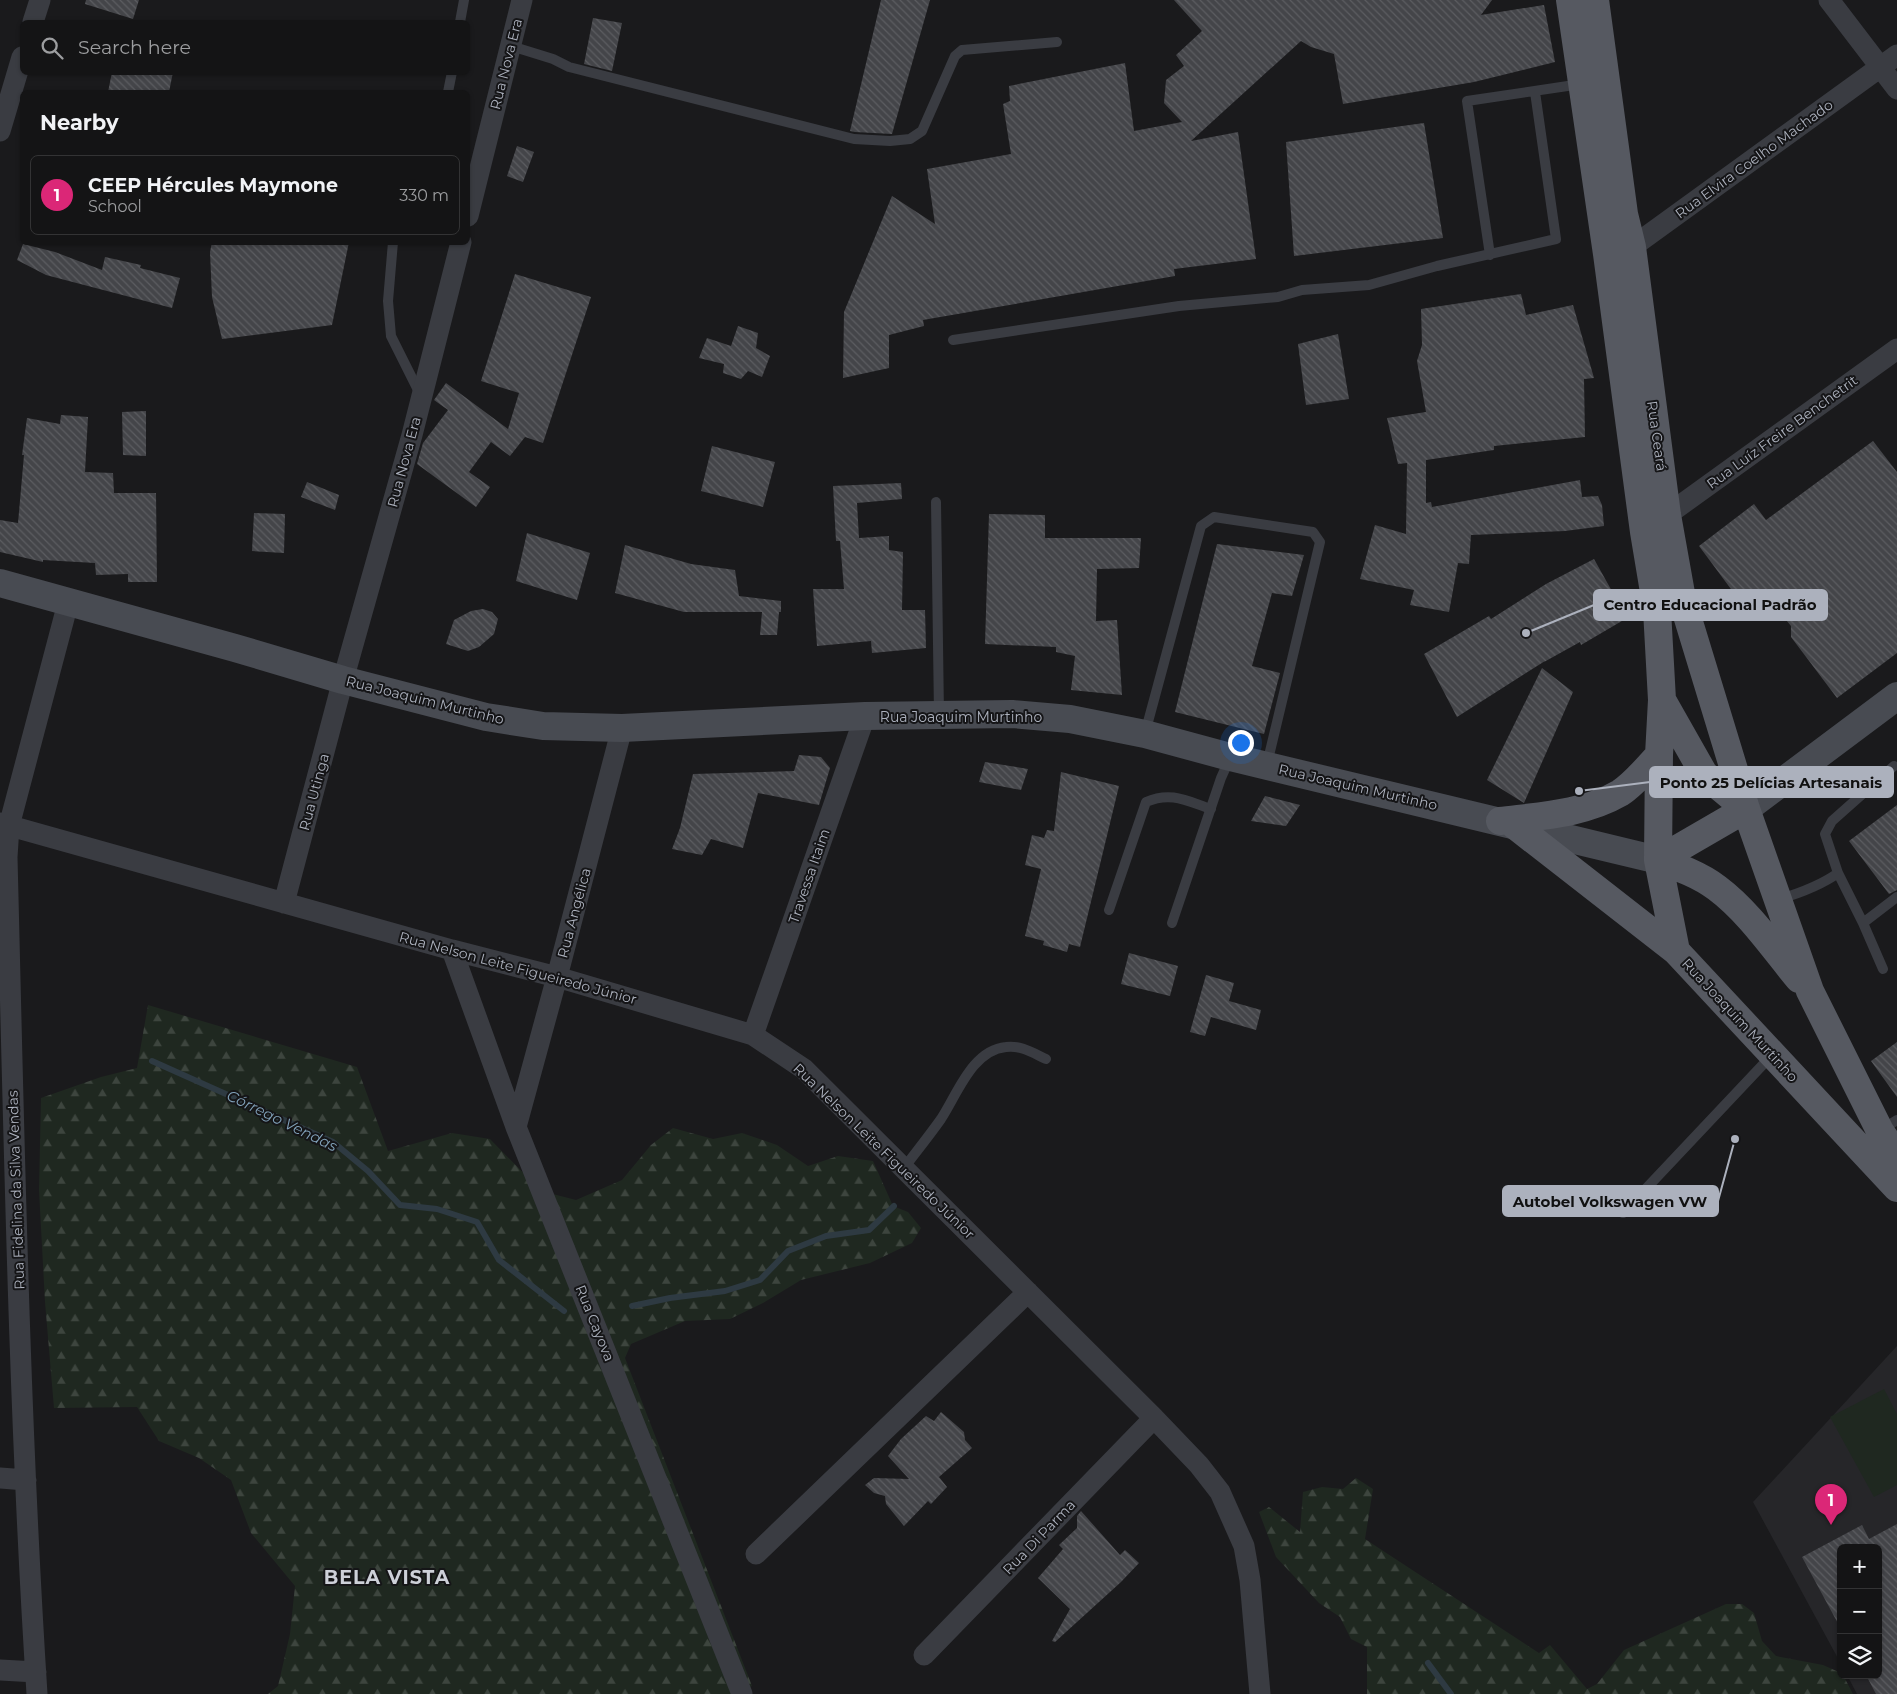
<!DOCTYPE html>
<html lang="en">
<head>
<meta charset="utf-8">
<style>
  :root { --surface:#141415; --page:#212122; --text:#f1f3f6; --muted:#9d9ea0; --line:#333334; --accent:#db2777 }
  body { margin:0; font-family:Montserrat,sans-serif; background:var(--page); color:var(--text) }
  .controls { position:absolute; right:15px; bottom:15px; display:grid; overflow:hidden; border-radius:8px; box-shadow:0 1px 4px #0004 }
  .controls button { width:45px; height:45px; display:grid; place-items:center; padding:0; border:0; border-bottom:1px solid var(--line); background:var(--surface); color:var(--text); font:25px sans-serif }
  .you { position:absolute; left:1240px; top:742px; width:18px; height:18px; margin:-12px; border:4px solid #fff; border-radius:50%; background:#1a73e8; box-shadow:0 0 0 8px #1a73e833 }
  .badge { display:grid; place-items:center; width:32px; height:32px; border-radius:50%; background:var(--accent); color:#fff; font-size:16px; font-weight:700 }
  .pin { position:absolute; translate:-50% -41px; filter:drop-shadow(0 1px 2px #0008) }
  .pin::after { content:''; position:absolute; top:26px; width:18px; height:15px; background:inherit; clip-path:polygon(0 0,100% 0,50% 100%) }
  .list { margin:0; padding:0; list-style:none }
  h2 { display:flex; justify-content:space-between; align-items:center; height:65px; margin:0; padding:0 20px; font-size:21px }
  h2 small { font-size:16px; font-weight:400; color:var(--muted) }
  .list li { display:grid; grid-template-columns:32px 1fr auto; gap:15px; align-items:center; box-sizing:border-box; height:80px; margin:0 10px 10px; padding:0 10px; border:1px solid var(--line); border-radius:8px }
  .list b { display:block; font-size:19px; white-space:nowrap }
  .list p { margin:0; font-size:16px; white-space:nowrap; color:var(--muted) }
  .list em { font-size:16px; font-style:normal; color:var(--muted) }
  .icon { flex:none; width:28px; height:28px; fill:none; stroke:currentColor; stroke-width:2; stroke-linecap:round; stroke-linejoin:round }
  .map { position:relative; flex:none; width:1897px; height:1694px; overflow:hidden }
  .search { position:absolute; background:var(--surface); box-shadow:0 1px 4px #0004; left:20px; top:20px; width:450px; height:55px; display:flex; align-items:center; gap:12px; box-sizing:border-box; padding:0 18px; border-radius:8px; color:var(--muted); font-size:19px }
  .panel { position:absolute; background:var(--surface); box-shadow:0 1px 4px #0004; left:20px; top:90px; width:450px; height:155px; border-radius:8px }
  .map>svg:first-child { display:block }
</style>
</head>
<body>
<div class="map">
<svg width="1897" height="1694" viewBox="0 0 1897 1694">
  <defs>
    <pattern id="forest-firs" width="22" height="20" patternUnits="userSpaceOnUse" patternTransform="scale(1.25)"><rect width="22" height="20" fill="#1f2820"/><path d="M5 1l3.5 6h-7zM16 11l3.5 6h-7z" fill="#3d453e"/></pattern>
    <pattern id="building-back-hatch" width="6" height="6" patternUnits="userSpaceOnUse" patternTransform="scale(1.25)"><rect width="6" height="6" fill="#444549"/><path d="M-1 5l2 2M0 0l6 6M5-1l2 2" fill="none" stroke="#5c5d61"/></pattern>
  </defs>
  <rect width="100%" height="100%" fill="#1a1a1c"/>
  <path fill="#262629" d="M1897 1346V1694H1857L1847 1675H1878V1548H1841V1664L1753 1502Z"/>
  <path fill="url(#forest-firs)" d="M148 1005 357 1067 388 1151 452 1133 490 1139 541 1191 576 1200 622 1180 651 1145 673 1128 713 1139 742 1133 777 1145 808 1166 838 1156 873 1161 893 1206 908 1212 921 1228 912 1243 870 1263 801 1280 763 1303 730 1319 685 1321 631 1344 625 1358 752 1686 732 1694H268L278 1686 290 1634 295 1586 251 1533 231 1480 199 1458 159 1441 137 1407 54 1408 45 1302 39 1190 41 1098 101 1077 137 1068Z
    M1356 1478 1373 1489 1365 1539 1539 1653 1550 1645 1587 1689 1597 1684 1624 1650 1726 1604H1742L1754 1613 1762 1641 1776 1656 1823 1665 1841 1673V1675H1843L1853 1694H1367V1647L1351 1639 1340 1617 1319 1603 1276 1557 1259 1512 1269 1507 1300 1532 1303 1492 1322 1487 1343 1489Z"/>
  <path fill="#1f2820" d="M1884 1389 1897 1414V1485L1874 1497 1830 1417Z"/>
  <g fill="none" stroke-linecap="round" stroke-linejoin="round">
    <path stroke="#2e3a42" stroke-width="6" d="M152 1061 333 1142 368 1171 400 1205 437 1209 477 1222 499 1260 564 1311
      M632 1306 670 1298 725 1291 760 1280 788 1251 826 1236 869 1230 894 1206
      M1428 1663 1451 1694"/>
  </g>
  <path fill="url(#building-back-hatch)" d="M86 0H139L133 19 85 4Z
    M881 0H930L892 134 855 132 850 131Z
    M1174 0H1492L1481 15 1544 5 1555 62 1474 82 1343 104 1334 54 1311 47 1301 41 1191 141 1238 132 1256 259 1174 269 1175 276 923 320 924 326 889 335V368L843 378 844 312 892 196 935 224 927 169 1011 154 1003 104 1010 101 1009 86 1125 63 1134 131 1182 122 1164 103 1166 80 1184 66 1176 55 1202 31Z
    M593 18 622 23 612 71 584 64Z
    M112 72H173L169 92H108Z
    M1424 123 1443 238 1294 256 1286 142Z
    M517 146 534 152 523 182 507 176Z
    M212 242H349L332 325 222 339 212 297 210 252Z
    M23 244 55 252 102 270 105 257 141 265 140 268 180 278 172 308 46 275 17 260Z
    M515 274 591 297 543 443 525 437 510 456 491 442 469 472 490 487 476 507 417 464 423 443 448 410 434 400 446 383 508 429 519 393 481 381Z
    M1521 294 1526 315 1573 305 1594 378 1584 379 1585 437 1494 446V450L1426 460V503L1431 502 1432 507 1580 480 1582 497 1598 496 1602 505 1604 526 1565 531 1471 535 1469 564 1458 563 1449 612 1410 605 1414 590 1360 579 1375 525 1406 534 1407 463 1398 464 1387 418 1426 412 1417 361 1422 345 1421 309Z
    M738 326 758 333 756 348 770 356 762 377 748 371 741 379 723 373 724 364 699 358 707 338 731 346Z
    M1338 334 1349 399 1306 405 1298 344Z
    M146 411V456L123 455 122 412Z
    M61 415 88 417 85 472 113 473 114 493H156L157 582H128V574L96 575 95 563 43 560V562L0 552V520L18 523 24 455H22L27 418 60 424Z
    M1873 441 1897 472V653L1837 698 1791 637V626L1782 615 1771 614 1759 597 1745 608 1699 546 1754 504 1766 520Z
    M712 446 775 462 763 507 701 491Z
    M307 482 339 495 335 510 301 497Z
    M901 483 902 499 857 503 859 538 889 536V550L903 552 902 610H925L926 648 872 653 871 641 817 646 813 589H844L840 541H836L833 486Z
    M254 513 285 514 284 553 252 551Z
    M989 514 1045 515V538H1141L1139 568 1097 569 1096 621 1117 620 1122 695 1071 690 1075 656 1056 652V647L985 644Z
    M527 533 590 553 577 600 516 581Z
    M1217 544 1304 555 1292 596 1272 593 1252 666 1280 673 1264 734 1175 712Z
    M625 545 691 564 735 570 739 596 781 601V612H779L777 635H760L762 612H684L615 593Z
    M1594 559 1627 618 1581 645 1580 642 1544 662 1545 661 1457 717 1424 654 1489 616 1491 619 1546 584Z
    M483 609 492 612 498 619 494 634 479 647 468 651 446 644 454 620 471 611Z
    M1542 668 1573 692 1524 803 1487 780Z
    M799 755 821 757 830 768 819 805 758 793 743 848 711 839 702 855 672 849 680 828 693 774 794 771Z
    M985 762 1028 769 1021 790 979 782Z
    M1061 772 1119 786 1080 947 1069 944 1067 952 1043 945 1044 941 1025 936 1041 869 1025 865 1032 835 1044 838 1047 830 1054 831Z
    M1265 796 1300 805 1286 826 1251 821Z
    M1897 805V890L1889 894 1849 841Z
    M1129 953 1178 966 1170 996 1121 984Z
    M1206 975 1234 983 1229 1001 1261 1010 1256 1030 1211 1017 1205 1036 1190 1032Z
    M1897 1042V1097L1871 1061Z
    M941 1412 964 1432 965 1440 972 1448 939 1477 947 1487 931 1504 928 1501 904 1526 886 1504 885 1496 874 1493 865 1485 874 1478 909 1479 888 1456 901 1439 926 1416 934 1421Z
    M1081 1511 1120 1555 1125 1550 1139 1563 1121 1582 1055 1642 1052 1641 1070 1609 1038 1578 1063 1549 1059 1545 1077 1528V1516Z
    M1897 1524V1694H1876L1866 1675H1878V1548H1841V1629L1802 1557 1862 1525 1869 1539Z"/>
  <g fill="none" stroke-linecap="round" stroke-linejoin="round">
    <path stroke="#3a3c42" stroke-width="10" d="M460 22 464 0
      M511 46 553 59 569 67 854 139 890 141 910 139 922 131 955 56 962 50 1057 42
      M448 92 452 72
      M393 242 388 301 391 336 420 394
      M1490 255 1467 101 1581 84
      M953 340 1179 306 1278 297 1302 290 1369 285 1437 266 1556 239 1535 92
      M936 502 939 714
      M1145 733 1201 526 1214 517 1313 532 1320 542 1267 764
      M1838 873 1863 923 1883 969
      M1780 899C1800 893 1820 886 1838 873L1825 834 1832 821 1894 766
      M1109 910 1146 802C1171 791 1187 801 1211 809
      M1172 923 1221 778 1230 758
      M1863 923 1897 897
      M1881 1130 1897 1120
      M904 1168C916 1152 929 1136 941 1119 957 1095 972 1050 1006 1047 1021 1045 1033 1053 1046 1059
      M1623 1213 1772 1055"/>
    <path stroke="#3a3c42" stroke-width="21" d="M1829 0 1897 89
      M33 22 40 0
      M0 131 22 57
      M468 216 522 0
      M1619 251 1632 247 1897 55
      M1667 515 1897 349
      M0 823 452 950 557 977 753 1035 804 1069 1154 1418 1199 1465 1220 1492 1244 1546 1250 1580 1260 1694
      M284 903 343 680 412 435 461 242
      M452 950 516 1127 742 1694
      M753 1035 865 716
      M516 1127 557 977 622 728
      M0 1478 26 1480
      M756 1554 1028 1292
      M924 1655 1154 1418
      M0 1670 36 1672
      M37 1694C19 1415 14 1136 7 857L9 826 68 603"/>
    <path stroke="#484b52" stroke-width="28" d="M0 583 235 648 343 680 486 717 543 726 622 728 865 716 1012 714 1070 719 1145 734 1230 757 1658 860
      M1746 809 1897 696"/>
    <path stroke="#565961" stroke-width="28" d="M1570 0 1607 254 1644 532 1657 610 1662 700 1659 755 1658 860 1676 951
      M1595 0 1624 214 1632 247 1667 515 1682 599 1746 809 1810 991 1880 1131 1897 1156
      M1662 700 1704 774 1746 809
      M1500 821C1540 816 1584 814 1620 793 1634 784 1647 768 1659 755
      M1513 824 1676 951 1897 1188
      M1658 860C1678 867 1700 875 1717 888 1749 912 1773 948 1799 979
      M1658 860 1746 809"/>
  </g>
  <g text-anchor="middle" stroke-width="4" stroke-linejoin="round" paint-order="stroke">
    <g font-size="14" fill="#acb1bd" stroke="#151517">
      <text transform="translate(506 64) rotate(-76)" y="5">Rua Nova Era</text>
      <text transform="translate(1754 159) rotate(-36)" y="5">Rua Elvira Coelho Machado</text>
      <text transform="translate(1782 432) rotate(-36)" y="5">Rua Luíz Freire Benchetrit</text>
      <text transform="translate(1657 436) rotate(82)" y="5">Rua Ceará</text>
      <text transform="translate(404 462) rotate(-75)" y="5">Rua Nova Era</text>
      <text transform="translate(425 700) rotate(14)" y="5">Rua Joaquim Murtinho</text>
      <text x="961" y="722">Rua Joaquim Murtinho</text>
      <text transform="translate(1358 787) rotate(13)" y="5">Rua Joaquim Murtinho</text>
      <text transform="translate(314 792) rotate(-75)" y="5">Rua Utinga</text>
      <text transform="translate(809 876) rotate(-71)" y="5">Travessa Itaim</text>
      <text transform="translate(574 913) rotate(-75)" y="5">Rua Angélica</text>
      <text transform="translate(518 968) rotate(15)" y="5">Rua Nelson Leite Figueiredo Júnior</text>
      <text transform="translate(1740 1020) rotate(47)" y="5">Rua Joaquim Murtinho</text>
      <text transform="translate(884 1151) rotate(44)" y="5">Rua Nelson Leite Figueiredo Júnior</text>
      <text transform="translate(16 1190) rotate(-92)" y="5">Rua Fidelina da Silva Vendas</text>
      <text transform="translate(595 1323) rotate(68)" y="5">Rua Cayova</text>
      <text transform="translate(1039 1537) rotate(-46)" y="5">Rua Di Parma</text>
    </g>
    <g font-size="15" font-style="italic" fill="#81a1b9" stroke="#151517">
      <text transform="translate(282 1121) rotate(26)" y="5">Córrego Vendas</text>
    </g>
    <g font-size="19" font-weight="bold" letter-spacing="1" fill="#cdd0d8" stroke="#151517">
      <text x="387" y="1584">BELA VISTA</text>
    </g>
  </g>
  <path fill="none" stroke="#acb1bd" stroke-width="2" d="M1526 633L1594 605M1579 791L1650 782M1735 1139L1718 1201"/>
  <g fill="#acb1bd" stroke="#151517" stroke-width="2">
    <circle cx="1526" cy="633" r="5"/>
    <circle cx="1579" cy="791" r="5"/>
    <circle cx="1735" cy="1139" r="5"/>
  </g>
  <g fill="#acb1bd" stroke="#acb1bd" stroke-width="2">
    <rect x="1594" y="590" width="233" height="30" rx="5"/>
    <rect x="1650" y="767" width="243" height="30" rx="5"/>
    <rect x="1503" y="1186" width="215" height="30" rx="5"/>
  </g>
  <g font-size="15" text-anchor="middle" font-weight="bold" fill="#111">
    <text x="1710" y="610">Centro Educacional Padrão</text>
    <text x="1771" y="788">Ponto 25 Delícias Artesanais</text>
    <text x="1610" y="1207">Autobel Volkswagen VW</text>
  </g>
</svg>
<div class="controls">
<button>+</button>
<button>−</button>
<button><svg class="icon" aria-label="layers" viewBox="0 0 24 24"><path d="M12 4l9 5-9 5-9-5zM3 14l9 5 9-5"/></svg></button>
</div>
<div class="you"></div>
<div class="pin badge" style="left:1831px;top:1525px">1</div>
<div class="search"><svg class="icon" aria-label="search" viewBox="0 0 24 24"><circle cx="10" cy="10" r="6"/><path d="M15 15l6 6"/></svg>Search here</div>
<section class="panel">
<h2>Nearby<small></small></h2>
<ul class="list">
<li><span class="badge">1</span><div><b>CEEP Hércules Maymone</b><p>School</p></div><em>330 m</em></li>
</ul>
</section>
</div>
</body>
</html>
